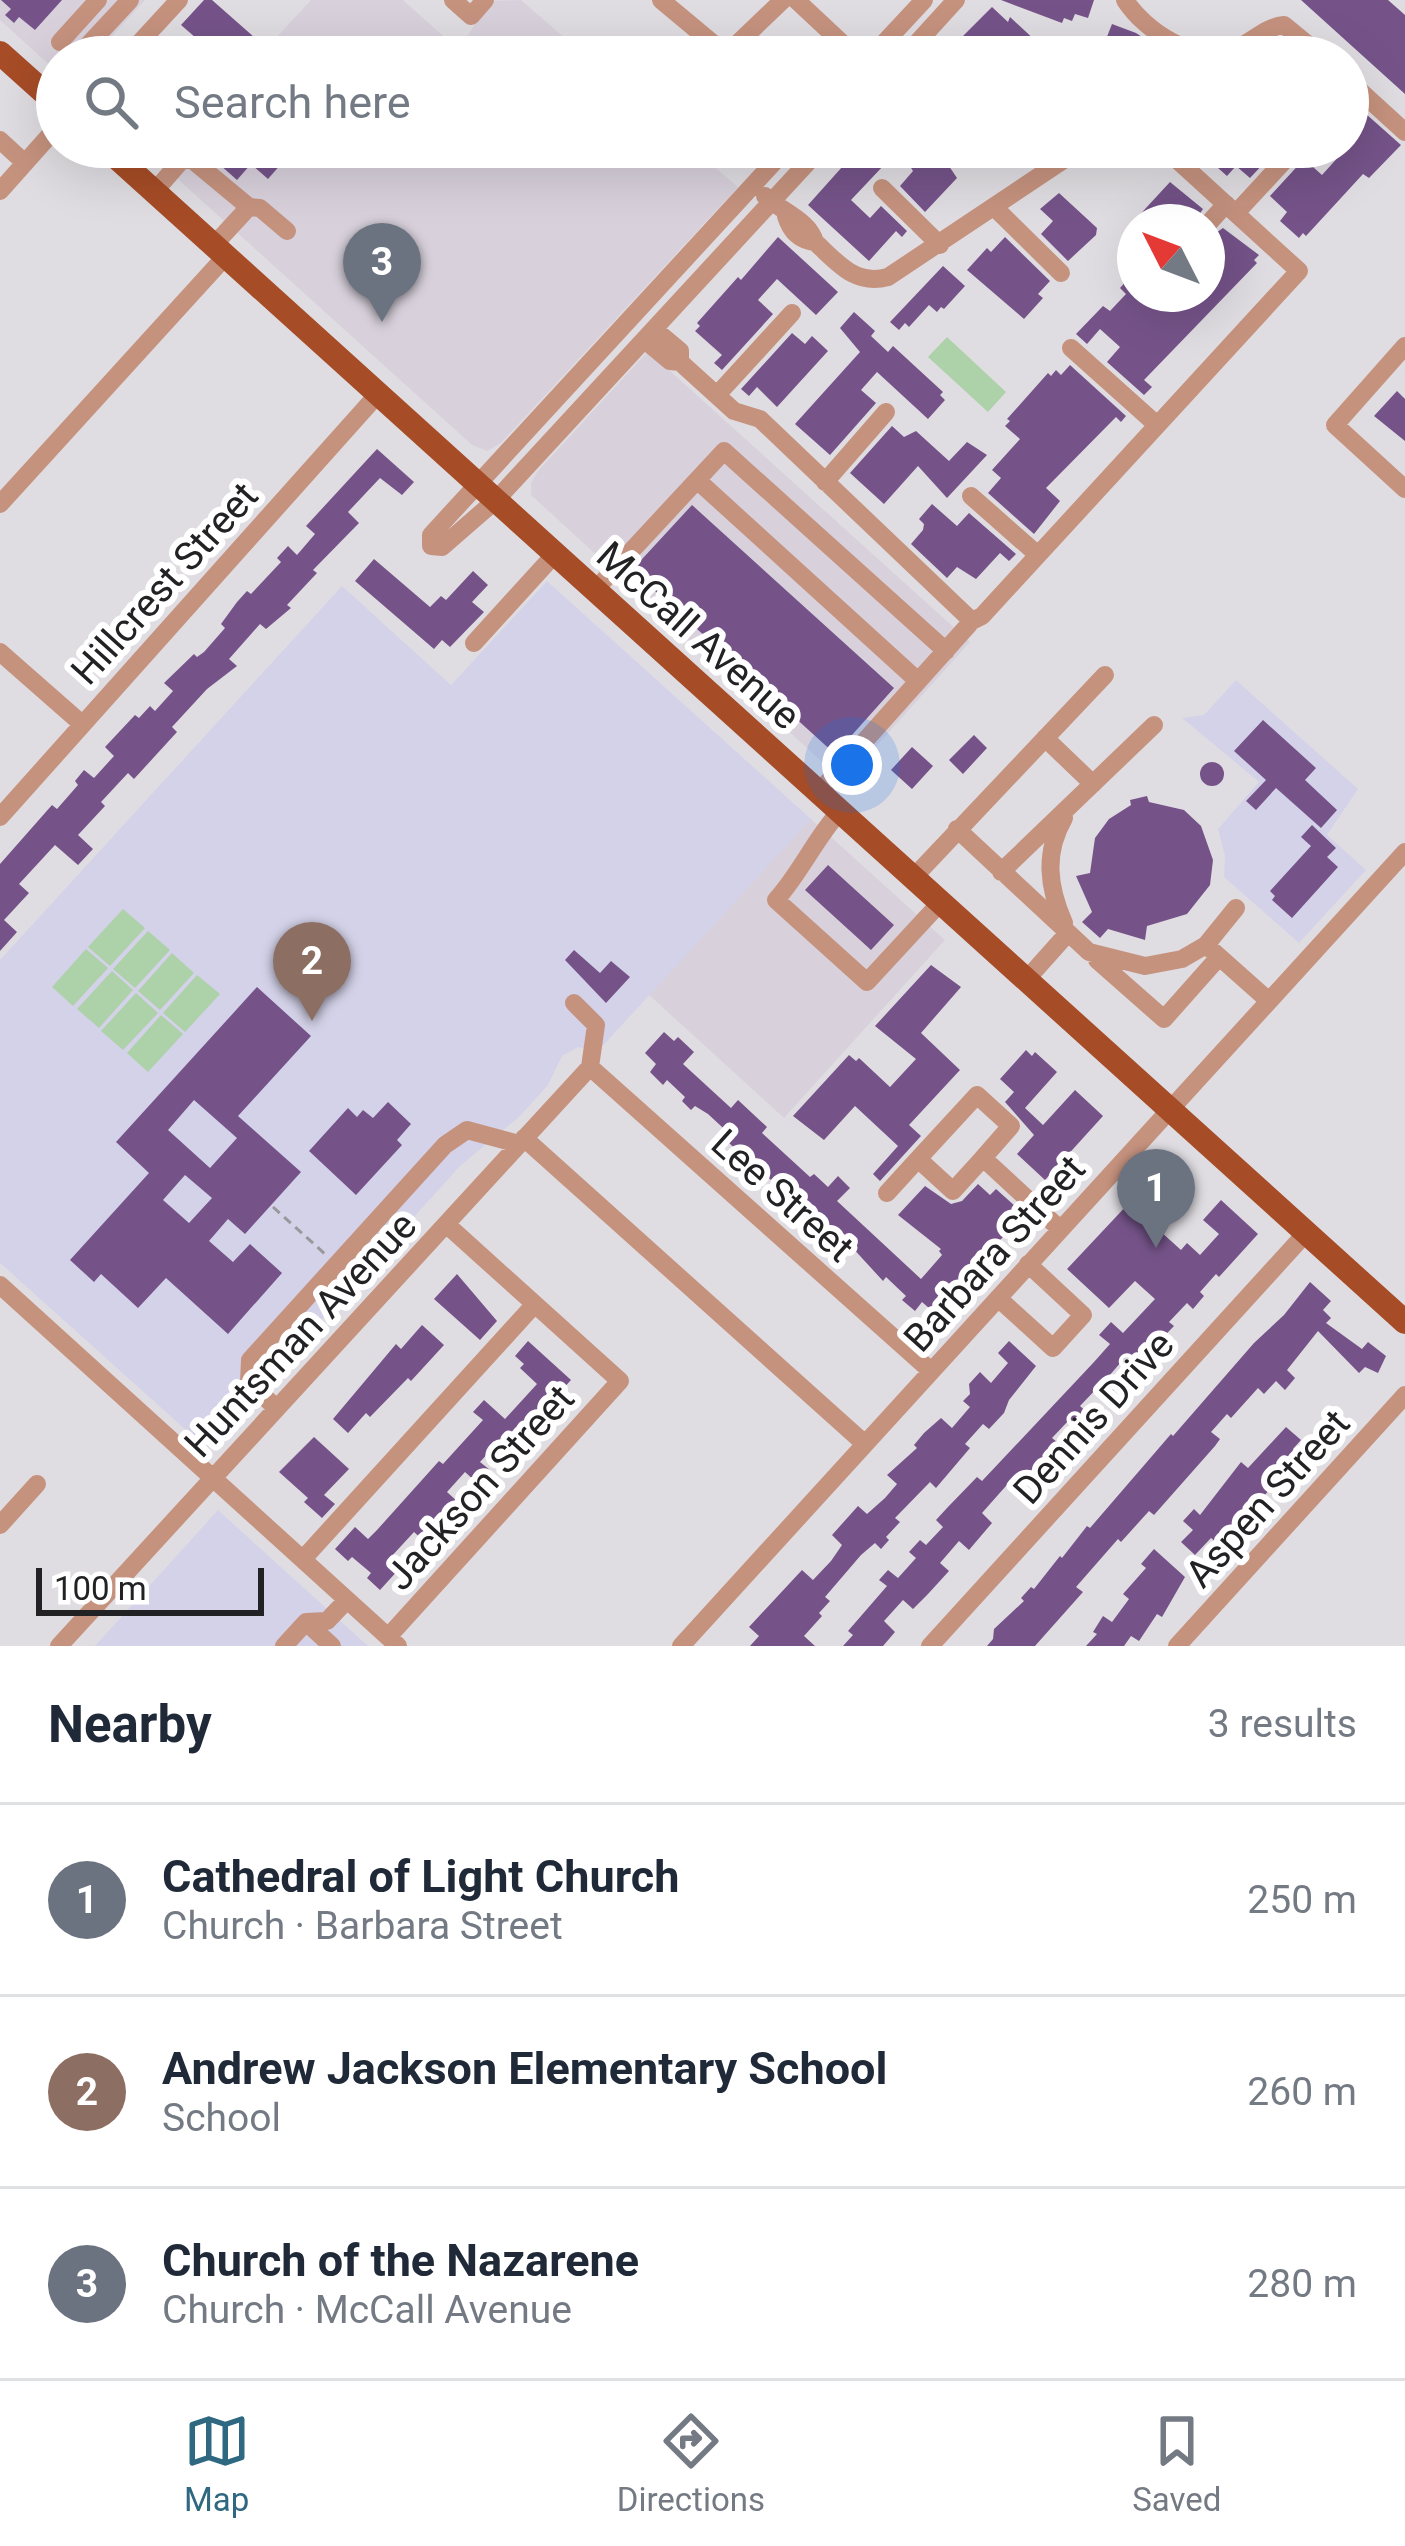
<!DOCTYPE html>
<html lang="en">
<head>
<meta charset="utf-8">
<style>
  :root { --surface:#fff; --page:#f6f6f7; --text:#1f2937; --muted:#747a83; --line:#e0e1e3; --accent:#2e6881 }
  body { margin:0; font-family:Roboto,sans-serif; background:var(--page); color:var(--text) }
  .compass { position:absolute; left:1117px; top:204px; width:108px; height:108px; border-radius:50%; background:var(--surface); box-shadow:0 12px 48px #0002; rotate:312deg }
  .scale { position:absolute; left:36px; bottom:30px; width:228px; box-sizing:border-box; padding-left:12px; border:6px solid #222123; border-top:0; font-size:33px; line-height:42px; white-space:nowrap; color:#222123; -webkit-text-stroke:9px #fff; paint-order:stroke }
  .you { position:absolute; left:852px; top:765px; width:42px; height:42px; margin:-30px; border:9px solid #fff; border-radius:50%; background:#1a73e8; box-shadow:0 0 0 18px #1a73e833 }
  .badge { display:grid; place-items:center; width:78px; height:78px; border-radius:50%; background:var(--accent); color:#fff; font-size:39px; font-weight:700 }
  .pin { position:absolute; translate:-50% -99px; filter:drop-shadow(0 3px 6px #0008) }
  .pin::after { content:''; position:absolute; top:63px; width:42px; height:36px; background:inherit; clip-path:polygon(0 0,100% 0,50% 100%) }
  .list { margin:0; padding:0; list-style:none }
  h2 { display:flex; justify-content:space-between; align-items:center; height:156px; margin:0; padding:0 48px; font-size:51px }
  h2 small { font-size:39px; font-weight:400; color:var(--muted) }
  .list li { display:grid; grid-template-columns:78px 1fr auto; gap:36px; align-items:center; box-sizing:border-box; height:192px; padding:0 48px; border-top:3px solid var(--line) }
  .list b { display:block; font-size:45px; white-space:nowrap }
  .list p { margin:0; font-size:39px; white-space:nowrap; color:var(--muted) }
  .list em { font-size:39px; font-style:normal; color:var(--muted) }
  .icon { flex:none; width:66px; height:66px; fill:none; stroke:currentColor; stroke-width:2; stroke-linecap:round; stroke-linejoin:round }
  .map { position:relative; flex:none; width:1405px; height:1646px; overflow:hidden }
  .search { position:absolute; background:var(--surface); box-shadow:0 12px 48px #0002; left:36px; right:36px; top:36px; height:132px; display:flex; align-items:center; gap:30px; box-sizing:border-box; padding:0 42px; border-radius:66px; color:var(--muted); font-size:45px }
  .sheet { height:732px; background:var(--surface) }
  nav { display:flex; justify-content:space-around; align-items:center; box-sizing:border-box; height:168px; border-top:3px solid var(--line); background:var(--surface); font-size:33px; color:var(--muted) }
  nav a { display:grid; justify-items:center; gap:6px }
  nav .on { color:var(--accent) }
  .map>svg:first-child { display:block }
</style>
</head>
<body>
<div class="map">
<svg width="1405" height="1646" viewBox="0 0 1405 1646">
  <rect width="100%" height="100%" fill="#e0dde2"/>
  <path fill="#d8d1dc" d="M0 0H145L93 57H57V72L0 20Z
    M311 0H403L459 50 489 1 521 0 587 57H258Z
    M174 147H691L738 187 501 443 487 451 472 445 160 163Z
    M648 351 970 642 844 782 531 495V483L537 472Z
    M811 819 945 940 784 1118 648 994Z"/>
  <path fill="#d4d2e8" d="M547 581 811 819 598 1051 578 1047 562 1056 548 1085 518 1118 460 1166 216 1437 196 1439 0 1263V960L342 586 451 685Z
    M1236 680 1358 789 1327 835 1366 870 1299 943 1224 877 1225 856 1218 829 1259 782 1182 718 1204 715Z
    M218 1510 368 1646H95Z"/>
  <path fill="#add1a8" d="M947 337 1006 392 988 412 928 357Z
    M123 909 145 928 110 966 88 947Z
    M148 931 170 950 135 988 113 969Z
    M86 949 108 968 73 1006 52 987Z
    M172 953 194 973 160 1010 138 991Z
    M112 971 133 990 99 1028 77 1009Z
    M197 975 220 994 185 1032 163 1013Z
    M136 993 158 1013 123 1050 101 1031Z
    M161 1015 183 1034 148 1072 127 1053Z"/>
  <path fill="#755389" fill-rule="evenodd" d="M1 0H62L35 30 19 17 14 23 5 15 11 9Z
    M204 0H212L254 37 258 45 247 57H218L181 25Z
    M1001 0H1094L1088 18 1075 14 1072 21 1064 18 1062 23Z
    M1301 0H1388L1405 15V94Z
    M992 7 1008 22 1010 17 1053 57H1004L993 46 983 57H942Z
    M1112 24 1136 33 1173 57H1099Z
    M1348 98 1401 145 1369 178 1363 174 1306 236 1303 233 1299 238 1280 221 1287 212 1270 196 1304 159 1322 175 1341 154 1334 147H1348Z
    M218 147H265L282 163 268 179 251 164 237 180 210 156Z
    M860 147H901L851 200 870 218 881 206 907 231 902 237 896 231 869 261 808 205Z
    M923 147H962L947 163 957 178 925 212 900 186 913 171 908 163Z
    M1218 147H1279L1250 178 1236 166 1227 176 1208 159Z
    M1170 182 1203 209 1194 222H1133Z
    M1059 193 1097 228 1096 235 1068 261 1041 234 1053 221 1040 209Z
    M1223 228 1259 255 1254 260 1257 263 1144 380 1152 387 1144 395 1107 362 1120 347 1100 329 1087 344 1076 334 1103 306 1110 311 1126 294 1120 288 1135 271V294H1207V239Z
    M778 237 838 292 816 315 777 279 758 300 773 314 722 370 714 363 722 355 695 331 700 326 697 323 738 277 741 280Z
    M1005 237 1050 281 1038 294 1043 298 1024 319 967 270 987 248 991 252Z
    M943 266 965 286 944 309 941 307 937 312 929 305 909 327 905 323 899 330 890 322Z
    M854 312 875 331 871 336 888 352 893 346 943 392 940 395 945 400 928 419 877 372 861 390 876 403 830 455 795 424 860 352 840 328Z
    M792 333 805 344 812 336 828 351 777 407 757 387 749 396 741 389Z
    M1070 365 1126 416 1121 422 1116 417 1046 488 1060 501 1034 534 988 493 1001 478 992 470 1020 439 1005 426 1010 421 1007 419 1048 373 1051 376 1056 370 1061 375Z
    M1397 391 1405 399V441L1374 416Z
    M892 426 904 437 916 431 949 461 967 442 987 455 947 498 918 466 884 504 850 473Z
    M377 449 414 482 402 495 380 478 348 512 359 523 313 570 317 573 287 605 291 608 266 629 260 624 229 659 237 666 207 689 172 727 177 732 134 779 128 773 101 802 105 806 78 835 93 849 78 865 55 845 19 884 29 893 4 920 17 932 0 951V864L52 805 57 809 78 785 75 781 84 770 94 778 114 756 105 747 135 715 139 718 150 706 155 711 173 691 164 683 194 654 197 657 204 652 225 628 221 624 237 602 247 591 251 594 281 562 277 558 288 546 297 555 315 534 306 526Z
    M932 504 957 526 969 513 1016 554 1009 561 1000 553 976 579 957 567 947 578 911 544 923 530 924 524 919 519Z
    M692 505 894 688 835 754 632 570Z
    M374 559 430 607 441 596 446 600 473 571 488 585 472 602 484 612 450 647 442 640 434 649 355 581Z
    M1263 720 1316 768 1305 780 1337 810 1321 828 1276 788 1256 810 1246 801 1266 780 1234 751Z
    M974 735 987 748 963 774 949 760Z
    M912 747 933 766 912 789 891 770Z
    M1200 774a12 12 0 1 1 24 0a12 12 0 1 1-24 0Z
    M1147 796 1149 802 1184 810 1201 826 1213 860 1210 885 1187 914 1147 926 1145 940 1108 929 1100 938 1082 922 1092 912 1076 876 1090 873 1095 838 1109 819 1131 805 1130 800Z
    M1312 825 1336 848 1327 857 1338 867 1292 918 1272 900 1275 896 1270 891 1311 846 1301 837Z
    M828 865 894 925 871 950 805 890Z
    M574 950 600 973 611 961 630 977 606 1003 565 960Z
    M931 965 961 987 921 1033 960 1070 909 1125 921 1136 880 1181 873 1174 898 1146 855 1106 824 1140 793 1116 849 1055 856 1061 859 1058 890 1087 916 1059 875 1026Z
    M257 987 311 1036 238 1116 301 1172 245 1234 228 1219 209 1241 233 1262 250 1244 282 1273 228 1334 166 1278 138 1308 101 1274 94 1282 70 1260 149 1173 116 1142ZM194 1100 237 1138 210 1168 168 1130ZM185 1175 212 1198 189 1223 163 1200Z
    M664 1032 674 1041 678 1037 694 1052 683 1064 731 1108 738 1100 767 1127 762 1133 810 1177 814 1174 828 1187 838 1176 850 1188 837 1201 921 1279 942 1255 939 1251 941 1249 898 1215 925 1186 951 1204 962 1201 978 1184 990 1195 996 1189 1024 1214 952 1293 955 1296 937 1315 922 1302 915 1311 902 1300 906 1296 886 1277 883 1281 850 1245 846 1250 835 1240 839 1235 819 1217 815 1221 803 1210 810 1203 787 1182 784 1185 775 1176 771 1180 761 1171 765 1167 746 1150 742 1155 729 1143 734 1138 708 1114 695 1106 691 1110 682 1101 685 1097 667 1080 663 1085 650 1072 656 1064 645 1053Z
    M1026 1050 1032 1056 1035 1052 1057 1072 1025 1108 1043 1125 1075 1090 1103 1116 1045 1180 1017 1154 1034 1135 1005 1102 1014 1092 1000 1079Z
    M388 1102 411 1124 397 1140 402 1145 356 1195 309 1151 348 1108 357 1117 363 1110 373 1118Z
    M1221 1200 1258 1234 1219 1277 1216 1274 1200 1292 1204 1296 1193 1309 1187 1303 1169 1322 1174 1326 1138 1363 1128 1354 1109 1376 1119 1385 1110 1394 1100 1385 1080 1406 1091 1416 1080 1428 1070 1419 1052 1438 1057 1442 1045 1455 1051 1460 1040 1472 1024 1487 1013 1478 982 1513 992 1523 969 1550 959 1541 940 1563 949 1571 928 1594 913 1609 903 1600 884 1621 895 1632 883 1646H843L853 1635 848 1631 887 1586 879 1580 888 1570 898 1578 916 1558 909 1552 920 1540 926 1545 943 1527 936 1520 947 1508 977 1477 982 1481 1094 1362 1110 1344 1099 1335 1111 1322 1123 1333 1155 1299 1135 1281 1109 1308 1067 1269 1129 1203 1181 1250 1187 1243 1200 1255 1219 1234 1203 1220Z
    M457 1274 497 1321 480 1340 434 1299Z
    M1310 1282 1331 1301 1323 1310 1331 1318 1326 1323 1362 1349 1368 1342 1386 1356 1378 1373 1365 1367 1359 1373 1318 1331 1287 1370 1295 1378 1285 1390 1276 1381 1264 1394 1258 1388 1231 1418 1227 1414 1211 1432 1220 1439 1215 1446 1154 1515 1149 1511 1121 1542 1118 1539 1076 1587 1083 1592 1035 1646H987L993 1639 994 1629 1024 1601 1021 1598 1031 1587 1034 1589 1060 1556 1062 1558 1087 1526 1090 1528 1171 1434 1173 1436 1254 1343 1284 1315Z
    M422 1325 444 1345 411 1381 408 1378 370 1417 366 1413 348 1433 333 1419 396 1344 401 1349Z
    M528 1341 571 1380 511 1446 502 1438 480 1462 490 1470 477 1483 465 1472 447 1492 459 1503 424 1541 414 1532 390 1558 400 1568 380 1590 367 1578 371 1573 352 1557 348 1561 335 1549 355 1527 368 1539 377 1530 439 1461 443 1464 483 1420 473 1412 484 1400 505 1419 537 1384 520 1368 524 1364 515 1356Z
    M1009 1341 1036 1366 1009 1400 1004 1413 989 1429 983 1424 965 1444 970 1448 936 1488 930 1482 895 1518 900 1522 886 1537 889 1540 881 1549 875 1543 861 1555 825 1597 830 1601 819 1613 822 1616 804 1636 815 1646H750L759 1636 749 1627 802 1570 813 1580 831 1561 842 1545 832 1535 858 1506 867 1514 885 1498 897 1484 887 1475 917 1448 914 1445 924 1433 941 1418 952 1428 970 1407 963 1401 970 1394 969 1384 980 1372 991 1383 1008 1363 998 1353Z
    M1286 1427 1301 1440 1293 1449 1302 1461 1279 1478 1222 1547 1211 1538 1195 1555 1181 1542 1193 1530 1183 1521 1194 1509 1200 1515 1241 1462 1248 1468Z
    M314 1437 349 1469 324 1495 335 1504 322 1518 304 1502 308 1498 279 1472Z
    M1154 1549 1185 1577 1162 1617 1157 1614 1139 1641 1131 1636 1124 1646H1086L1097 1634 1093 1632 1103 1616 1112 1622 1129 1599 1123 1594 1146 1568 1141 1564Z"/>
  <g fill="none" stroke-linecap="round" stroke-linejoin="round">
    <path stroke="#9a989c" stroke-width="3" stroke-dasharray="9 6" stroke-linecap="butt" d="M273 1207 325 1254"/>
    <path stroke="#c5927e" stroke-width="18" d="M453 0 471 16 485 0
      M661 0 722 51 736 45 783 0
      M796 0 857 57
      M1125 0C1145 31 1195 64 1233 50 1252 43 1264 27 1284 25L1323 57
      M60 42 98 0
      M77 57 130 0
      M111 57 131 52 179 0
      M871 57 924 0
      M904 57 956 0
      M1348 80 1405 132
      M45 93 57 79
      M0 140 25 163
      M788 147 431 535V546L442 547 496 500 822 147
      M882 188 940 245
      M0 191 57 127
      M154 192 180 162 190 158 249 207
      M765 196C782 212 809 220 815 242 799 240 790 230 786 216
      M994 207 1061 273
      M1236 213 1297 147
      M1207 225 1226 204
      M815 242C838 263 855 286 888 277L1083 147
      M213 246 249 207 260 208 287 231
      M655 330 680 351V362
      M646 341 670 361 680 362 734 411 760 419 972 621 982 616 1299 271 1163 147
      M1405 346 1335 425 1405 489
      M1071 348 1157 425
      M717 395 792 313
      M697 480 918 681
      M825 482 886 412
      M971 496 1038 555
      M0 504 225 257
      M595 590 724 451 946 651
      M474 643 555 554
      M0 652 82 724
      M1045 738 1093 784
      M819 792 972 621
      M840 811C815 839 801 872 776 900L867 982 940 903
      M0 817 378 394
      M957 829 1089 952 1145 966 1182 959 1206 945 1269 1001
      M1001 872 1154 725
      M913 878 1105 675
      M1064 923C1048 887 1044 853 1064 818
      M1206 945 1236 908
      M1097 960 1164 1019 1219 957
      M1026 980 1068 933
      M574 1003 596 1025 590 1067
      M590 1067 931 1371
      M524 1138 865 1444
      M983 1158 1011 1126 977 1095 918 1159 953 1191 983 1158 1060 1229
      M887 1193 918 1159
      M0 1285 398 1646
      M998 1298 1053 1348 1083 1315 1028 1264
      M276 1408 249 1382 250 1360 445 1145 467 1130 519 1144
      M0 1525 37 1484
      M303 1559 534 1305
      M306 1622 332 1646
      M388 1637 620 1381 446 1224
      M59 1646 590 1067
      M284 1646 306 1622 327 1621 347 1600
      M681 1646 1405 852
      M930 1646 1306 1233
      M1177 1646 1405 1395"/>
    <path stroke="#a64c26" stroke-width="24" d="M0 53 57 104
      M105 147 1405 1322"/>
  </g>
  <g text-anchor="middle" stroke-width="12" stroke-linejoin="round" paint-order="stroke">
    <g font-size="39" fill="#222123" stroke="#fff">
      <text transform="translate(164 583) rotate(-48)" y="14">Hillcrest Street</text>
      <text transform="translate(699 635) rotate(42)" y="14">McCall Avenue</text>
      <text transform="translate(783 1195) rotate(42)" y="14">Lee Street</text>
      <text transform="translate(994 1253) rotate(-48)" y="14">Barbara Street</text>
      <text transform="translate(300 1334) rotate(-47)" y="14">Huntsman Avenue</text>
      <text transform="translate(1093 1417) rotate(-48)" y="14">Dennis Drive</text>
      <text transform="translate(479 1487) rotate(-48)" y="14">Jackson Street</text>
      <text transform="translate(1267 1498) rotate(-48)" y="14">Aspen Street</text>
    </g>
  </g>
</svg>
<svg class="compass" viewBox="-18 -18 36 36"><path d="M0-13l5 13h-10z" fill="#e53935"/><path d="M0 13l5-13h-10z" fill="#747a83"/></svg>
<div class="scale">100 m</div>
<div class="you"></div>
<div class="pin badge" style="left:1156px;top:1248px;background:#6b7280">1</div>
<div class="pin badge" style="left:312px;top:1021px;background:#8d6e63">2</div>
<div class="pin badge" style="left:382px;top:322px;background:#6b7280">3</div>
<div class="search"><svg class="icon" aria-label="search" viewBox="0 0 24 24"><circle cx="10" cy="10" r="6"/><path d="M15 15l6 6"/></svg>Search here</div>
</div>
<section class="sheet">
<h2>Nearby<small>3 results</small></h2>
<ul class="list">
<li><span class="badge" style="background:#6b7280">1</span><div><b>Cathedral of Light Church</b><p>Church · Barbara Street</p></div><em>250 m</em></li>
<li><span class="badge" style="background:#8d6e63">2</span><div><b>Andrew Jackson Elementary School</b><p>School</p></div><em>260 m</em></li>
<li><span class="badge" style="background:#6b7280">3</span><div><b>Church of the Nazarene</b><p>Church · McCall Avenue</p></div><em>280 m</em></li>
</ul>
</section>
<nav>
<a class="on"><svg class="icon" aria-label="map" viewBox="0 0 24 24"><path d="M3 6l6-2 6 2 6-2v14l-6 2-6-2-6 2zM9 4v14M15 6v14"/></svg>Map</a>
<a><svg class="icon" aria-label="directions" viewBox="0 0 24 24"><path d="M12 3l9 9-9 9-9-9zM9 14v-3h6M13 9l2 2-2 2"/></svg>Directions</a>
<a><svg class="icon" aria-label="saved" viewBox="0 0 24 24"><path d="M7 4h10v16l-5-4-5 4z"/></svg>Saved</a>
</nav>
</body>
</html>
